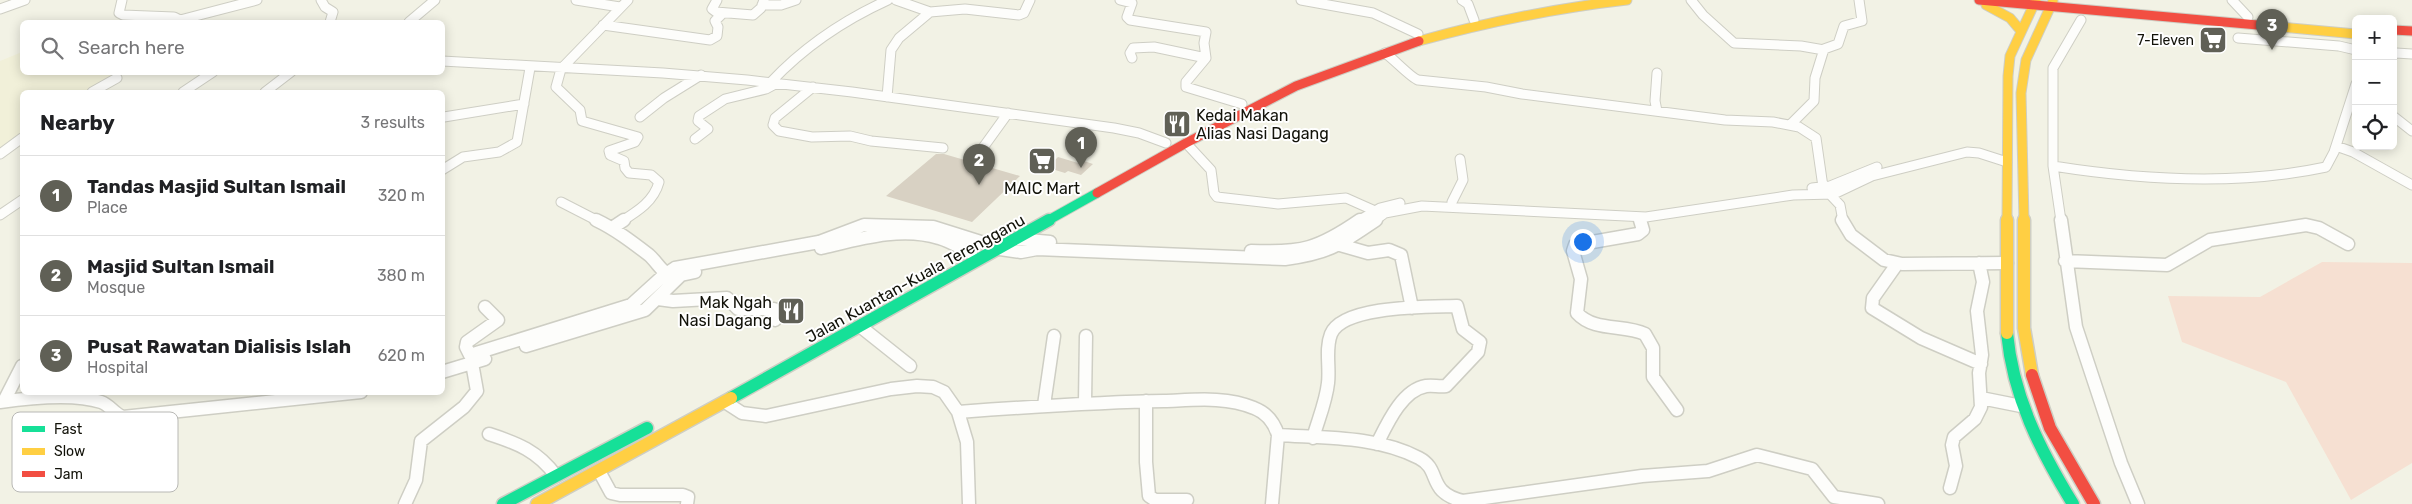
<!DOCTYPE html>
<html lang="en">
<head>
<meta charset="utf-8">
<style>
  :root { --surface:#fff; --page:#f6f6f6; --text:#202124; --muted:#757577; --line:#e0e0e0; --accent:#606056 }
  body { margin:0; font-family:Rubik,sans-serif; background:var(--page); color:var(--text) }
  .controls { position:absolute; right:15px; top:15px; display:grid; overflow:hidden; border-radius:8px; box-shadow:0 2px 12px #0003 }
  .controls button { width:45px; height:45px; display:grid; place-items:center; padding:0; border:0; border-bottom:1px solid var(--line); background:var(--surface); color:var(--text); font:25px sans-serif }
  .you { position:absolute; left:1582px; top:241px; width:18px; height:18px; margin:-12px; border:4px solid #fff; border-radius:50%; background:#1a73e8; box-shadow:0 0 0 8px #1a73e833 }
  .badge { display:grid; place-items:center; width:32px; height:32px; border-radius:50%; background:var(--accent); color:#fff; font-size:16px; font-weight:700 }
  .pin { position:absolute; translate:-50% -41px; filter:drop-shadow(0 1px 2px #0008) }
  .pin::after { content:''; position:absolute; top:26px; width:18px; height:15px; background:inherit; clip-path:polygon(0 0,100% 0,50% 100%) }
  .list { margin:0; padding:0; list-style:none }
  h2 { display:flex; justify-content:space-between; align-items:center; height:65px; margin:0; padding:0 20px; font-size:21px }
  h2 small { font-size:16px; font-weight:400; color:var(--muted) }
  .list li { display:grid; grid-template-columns:32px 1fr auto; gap:15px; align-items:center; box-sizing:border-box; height:80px; padding:0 20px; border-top:1px solid var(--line) }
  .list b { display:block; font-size:19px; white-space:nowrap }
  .list p { margin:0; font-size:16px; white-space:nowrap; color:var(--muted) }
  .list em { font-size:16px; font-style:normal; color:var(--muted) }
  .icon { flex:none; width:28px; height:28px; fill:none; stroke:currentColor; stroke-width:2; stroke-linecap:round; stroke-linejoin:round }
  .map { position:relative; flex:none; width:2412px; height:504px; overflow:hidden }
  .search { position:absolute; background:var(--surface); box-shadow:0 2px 12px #0003; left:20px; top:20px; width:425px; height:55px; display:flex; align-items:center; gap:12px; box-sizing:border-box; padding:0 18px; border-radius:8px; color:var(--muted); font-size:19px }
  .panel { position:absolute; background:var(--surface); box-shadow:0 2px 12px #0003; left:20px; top:90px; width:425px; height:305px; border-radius:8px }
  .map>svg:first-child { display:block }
</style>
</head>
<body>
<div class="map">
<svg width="2412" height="504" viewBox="0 0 2412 504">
  <rect width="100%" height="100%" fill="#f2f2e5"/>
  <path fill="#f1f0d9" d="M22 52V72L123 73 89 92H22V136L0 151V61Z"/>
  <path fill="#f6e0d2" d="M2322 262 2412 263V463L2351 500 2286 382 2182 342 2168 296 2260 297Z"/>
  <path fill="#d8d1c3" d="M936 154H944L1020 176 972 222 886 196Z
    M1038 154 1055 160 1058 157 1078 163 1081 160 1093 164 1081 175 1068 171 1065 173 1029 162Z"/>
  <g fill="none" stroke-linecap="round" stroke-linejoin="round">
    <g stroke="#cecec4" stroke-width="11">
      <path id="street-far1" d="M122 0 119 13 123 15 174 17 184 22
        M321 0 325 7 333 12 330 22
        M576 0 620 7
        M717 0 712 9 716 12 753 15 761 8 764 0
        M1120 0 1132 3 1127 17 1130 20 1206 32 1204 43 1206 58 1186 82V87L1242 104
        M1301 0 1373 13 1418 34
        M1462 0 1468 4 1474 20
        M1691 0 1703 15 1734 43 1801 46 1824 50
        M2232 0 2248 17
        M762 5H781L796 0
        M0 9 25 0
        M930 12 965 9 1019 15 1024 13 1030 0
        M180 20 257 0
        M409 22 435 0
        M603 25 710 40 717 36 718 27 715 21 723 13
        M2238 38 2339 46 2356 50
        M1385 53C1395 60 1410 77 1418 80L1486 87 1522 94 1725 120 1773 122 1799 127 1816 138 1823 187 1840 205 1843 221
        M2393 55 2396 53 2412 54
        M1132 58 1130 53 1133 48 1154 47 1206 58
        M442 61 663 73 747 80 852 92 1114 128 1139 133 1166 143
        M1657 73 1655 101 1657 111
        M771 82C804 47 844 20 888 0
        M813 87 775 118 773 125 779 131 812 137 850 136 871 141 943 148
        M92 92 117 78
        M183 92 213 72
        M265 92 291 72
        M887 97 891 50 899 38 930 12 896 0
        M2393 116 2412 131
        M444 117 524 104
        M640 117 664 98 701 75
        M1791 124 1814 101 1815 78 1824 49 1838 44 1844 26 1862 21 1859 0
        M695 139 708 129 698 121 699 116 725 99 766 89 777 83
        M1186 143 1211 170 1214 193 1217 197 1278 204 1346 198 1373 210
        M2336 146 2353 152 2412 185
        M0 154 22 138
        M977 156 1008 113
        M2053 166C2141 180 2238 186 2326 167L2334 152 2356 84
        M442 170 463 157 499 152 517 142 530 68
        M1812 188 1830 186 1877 167
        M561 202 598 221
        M1452 202 1463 180 1460 159
        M0 215 22 200
        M1639 218 1640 221
        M622 221C638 211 654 201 659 182L651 175 629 173 625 168 624 161 610 155 609 151 635 142 638 137 582 121 580 110 556 87 561 69 628 0
        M1358 221 1380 208 1400 203
        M1374 221 1385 213 1422 206 1646 217 1793 195 1834 194 1872 176 1967 152 1979 153 2007 162
        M2061 221 2053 166V68L2081 20"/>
    </g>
    <g stroke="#cecec4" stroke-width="15">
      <path id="street" d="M596 220C615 229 632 242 649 255 658 263 661 272 672 277
        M1640 220 1643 230 1638 234 1575 245 1573 251 1581 279 1577 313C1594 332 1624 324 1645 334L1653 348V377L1677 410
        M1842 220 1851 235 1884 260 1902 264 2007 263
        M2061 220 2076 327 2121 463 2138 504
        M612 228 624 220
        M1017 239 1050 242
        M1340 245 1368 253 1389 250 1401 255 1412 308
        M821 248C859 239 901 226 939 238 950 241 961 248 971 253
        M1000 249 1021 252 1037 249 1285 259C1330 253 1339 245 1376 220
        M1251 251C1302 253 1318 249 1360 220
        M2065 261 2167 265 2210 240 2306 225 2319 228 2348 244
        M1897 264 1873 298 1872 308 1921 338 1981 364
        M658 299 673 301 727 298 738 309H774L775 320
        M485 307 498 320 467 342 466 347 470 355 631 305 663 276 675 268 819 242 864 225 933 227 987 244
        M861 327 910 366
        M526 346 645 310 681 275 695 272
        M442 372 485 359
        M1981 398 2021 406
        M4 401 22 366
        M1146 401V462L1149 496 1155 500H1187
        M0 402C28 398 74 393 101 402 110 405 114 414 123 417L361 392
        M725 402 742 413 766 416 891 389 917 386 933 387 944 392 958 412C1027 407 1095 402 1164 401 1193 400 1226 396 1254 408 1267 413 1274 422 1278 435 1324 438 1377 436 1419 458 1442 470 1426 492 1463 501L1642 476 1708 471 1757 455 1812 469 1834 497 1878 504
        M1085 402 1086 336
        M1044 405 1054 336
        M958 412 967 442 969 504
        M489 434C517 443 538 451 556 476
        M1313 438C1318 420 1326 402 1328 383 1330 367 1325 349 1331 334 1343 305 1430 307 1457 306L1463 329 1480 342 1478 352 1446 386C1439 387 1433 385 1426 386 1402 390 1387 424 1377 444
        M599 471 611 493 620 495H683L688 497 687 504
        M1950 488 1956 466 1952 445 1954 437 1975 419 1981 407 1979 373 1982 355 1977 311 1983 282 1979 263
        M405 504 416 480 421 441 464 407 477 391 472 363
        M1272 504 1278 435"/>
    </g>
    <g stroke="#cecec4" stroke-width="11">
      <path id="fast-far1" d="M1047 221 1097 193"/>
    </g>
    <g stroke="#cecec4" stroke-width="15">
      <path id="fast" d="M2007 333C2013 397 2040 450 2073 504
        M731 398 1049 220
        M503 504 647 428"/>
    </g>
    <g stroke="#cecec4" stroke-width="11">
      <path id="slow-far1" d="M1986 5 2010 18 2021 31
        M2269 26 2356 34
        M1419 41C1488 22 1556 8 1627 0
        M2007 221 2008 76 2010 56 2036 0
        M2024 221 2021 93 2026 60 2053 1"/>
    </g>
    <g stroke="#cecec4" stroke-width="15">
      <path id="slow" d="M2024 220V328L2032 375
        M2007 333V220
        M537 504 731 398"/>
    </g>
    <g stroke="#cecec4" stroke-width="11">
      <path id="jam-far1" d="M1979 0 2269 26
        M2393 30 2412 31
        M1097 193 1186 143 1296 86 1419 41"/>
    </g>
    <g stroke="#cecec4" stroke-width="15">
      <path id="jam" d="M2032 375 2050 428 2094 504"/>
    </g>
    <use href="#street-far1" stroke="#fdfdfb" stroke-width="9"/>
    <use href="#street" stroke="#fdfdfb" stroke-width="12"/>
    <use href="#fast-far1" stroke="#16e098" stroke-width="9"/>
    <use href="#fast" stroke="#16e098" stroke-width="12"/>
    <use href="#slow-far1" stroke="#ffcf43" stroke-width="9"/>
    <use href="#slow" stroke="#ffcf43" stroke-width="12"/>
    <use href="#jam-far1" stroke="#f24e42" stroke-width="9"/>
    <use href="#jam" stroke="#f24e42" stroke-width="12"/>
  </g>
  <defs>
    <g id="supermarket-square" transform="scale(1.4375)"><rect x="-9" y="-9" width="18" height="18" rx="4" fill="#606056" stroke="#fff"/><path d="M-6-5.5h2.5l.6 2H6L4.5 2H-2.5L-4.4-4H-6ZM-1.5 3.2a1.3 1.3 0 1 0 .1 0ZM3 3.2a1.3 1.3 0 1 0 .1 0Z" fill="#fff"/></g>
    <g id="restaurant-square" transform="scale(1.4375)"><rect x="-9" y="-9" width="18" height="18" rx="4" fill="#606056" stroke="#fff"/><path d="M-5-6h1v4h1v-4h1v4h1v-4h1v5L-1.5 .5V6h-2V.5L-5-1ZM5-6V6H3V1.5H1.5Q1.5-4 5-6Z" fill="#fff"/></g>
  </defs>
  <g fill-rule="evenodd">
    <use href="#supermarket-square" x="2213" y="40"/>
    <use href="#restaurant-square" x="1177" y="124"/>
    <use href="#supermarket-square" x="1042" y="161"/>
    <use href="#restaurant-square" x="791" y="311"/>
  </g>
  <g text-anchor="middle" stroke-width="4" stroke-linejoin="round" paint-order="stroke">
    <g font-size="14" fill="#121209" stroke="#fff" text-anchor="end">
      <text x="2194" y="45">7-Eleven</text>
    </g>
    <g font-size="16" fill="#121209" stroke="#fff" text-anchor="start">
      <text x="1196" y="121">Kedai Makan<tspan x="1196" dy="18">Alias Nasi Dagang</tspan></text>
      <text x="1042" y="194" text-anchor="middle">MAIC Mart</text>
      <text x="772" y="308" text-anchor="end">Mak Ngah<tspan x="772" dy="18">Nasi Dagang</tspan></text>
    </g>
    <g font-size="16" fill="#121209" stroke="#fff">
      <text transform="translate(915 278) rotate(-29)" y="6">Jalan Kuantan-Kuala Terengganu</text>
    </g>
  </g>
  <rect x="12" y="412" width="166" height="80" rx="8" fill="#fff" stroke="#b8b8b5" stroke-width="1"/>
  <rect x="22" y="426" width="23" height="6" fill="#16e098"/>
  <rect x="22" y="448" width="23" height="7" fill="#ffcf43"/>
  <rect x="22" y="471" width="23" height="6" fill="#f24e42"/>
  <g font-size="14" fill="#121209">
    <text x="54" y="434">Fast</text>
    <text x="54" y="456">Slow</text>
    <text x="54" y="479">Jam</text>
  </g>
</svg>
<div class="controls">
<button>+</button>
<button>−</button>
<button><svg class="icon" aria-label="locate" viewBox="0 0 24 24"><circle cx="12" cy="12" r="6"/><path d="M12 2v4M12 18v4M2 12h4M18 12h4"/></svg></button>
</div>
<div class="you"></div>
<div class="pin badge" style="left:1081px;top:168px">1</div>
<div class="pin badge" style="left:979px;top:185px">2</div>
<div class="pin badge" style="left:2272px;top:50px">3</div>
<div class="search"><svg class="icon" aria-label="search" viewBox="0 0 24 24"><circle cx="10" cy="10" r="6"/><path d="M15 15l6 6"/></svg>Search here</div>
<section class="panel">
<h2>Nearby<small>3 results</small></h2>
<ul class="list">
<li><span class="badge">1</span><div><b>Tandas Masjid Sultan Ismail</b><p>Place</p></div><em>320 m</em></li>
<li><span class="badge">2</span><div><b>Masjid Sultan Ismail</b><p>Mosque</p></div><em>380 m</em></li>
<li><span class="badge">3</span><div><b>Pusat Rawatan Dialisis Islah</b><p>Hospital</p></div><em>620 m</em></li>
</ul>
</section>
</div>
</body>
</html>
